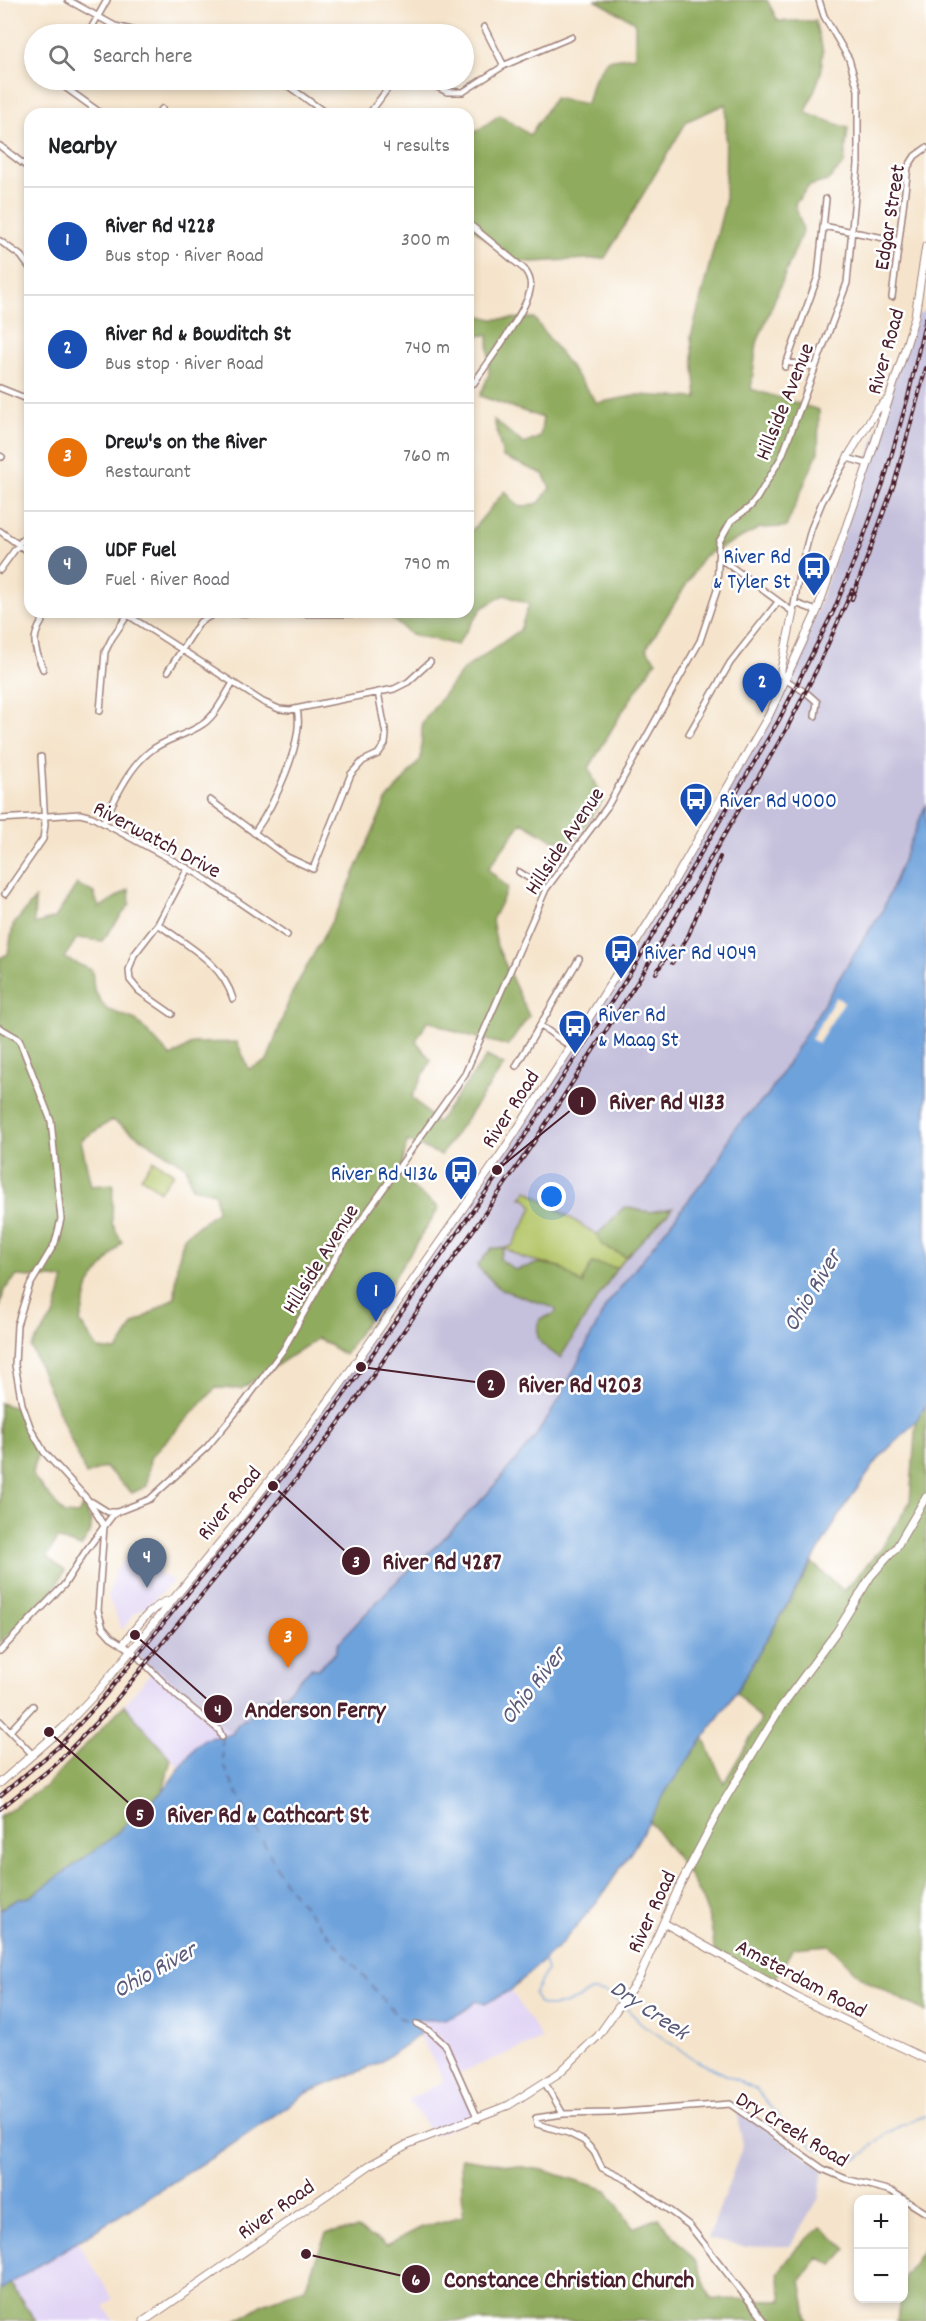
<!DOCTYPE html>
<html lang="en">
<head>
<meta charset="utf-8">
<style>
  :root { --surface:#fff; --page:#f2f2f2; --text:#202124; --muted:#757577; --line:#e0e0e0; --accent:#c8321e }
  body { margin:0; font-family:Dekko,sans-serif; background:var(--page); color:var(--text) }
  .controls { position:absolute; right:18px; bottom:18px; display:grid; overflow:hidden; border-radius:12px; box-shadow:0 3px 9px #0003 }
  .controls button { width:54px; height:54px; display:grid; place-items:center; padding:0; border:0; border-bottom:2px solid var(--line); background:var(--surface); color:var(--text); font:30px sans-serif }
  .you { position:absolute; left:552px; top:1197px; width:21px; height:21px; margin:-15px; border:4px solid #fff; border-radius:50%; background:#1a73e8; box-shadow:0 0 0 9px #1a73e833 }
  .badge { display:grid; place-items:center; width:39px; height:39px; border-radius:50%; background:var(--accent); color:#fff; font-size:20px; font-weight:700 }
  .pin { position:absolute; translate:-50% -50px; filter:drop-shadow(0 2px 3px #0008) }
  .pin::after { content:''; position:absolute; top:32px; width:21px; height:18px; background:inherit; clip-path:polygon(0 0,100% 0,50% 100%) }
  .list { margin:0; padding:0; list-style:none }
  h2 { display:flex; justify-content:space-between; align-items:center; height:78px; margin:0; padding:0 24px; font-size:26px }
  h2 small { font-size:20px; font-weight:400; color:var(--muted) }
  .list li { display:grid; grid-template-columns:39px 1fr auto; gap:18px; align-items:center; box-sizing:border-box; height:108px; padding:0 24px; border-top:2px solid var(--line) }
  .list b { display:block; font-size:22px; white-space:nowrap }
  .list p { margin:0; font-size:20px; white-space:nowrap; color:var(--muted) }
  .list em { font-size:20px; font-style:normal; color:var(--muted) }
  .icon { flex:none; width:33px; height:33px; fill:none; stroke:currentColor; stroke-width:2; stroke-linecap:round; stroke-linejoin:round }
  .map { position:relative; flex:none; width:926px; height:2321px; overflow:hidden }
  .search { position:absolute; background:var(--surface); box-shadow:0 3px 9px #0003; left:24px; top:24px; width:450px; height:66px; display:flex; align-items:center; gap:15px; box-sizing:border-box; padding:0 21px; border-radius:33px; color:var(--muted); font-size:22px }
  .panel { position:absolute; background:var(--surface); box-shadow:0 3px 9px #0003; left:24px; top:108px; width:450px; height:510px; border-radius:18px }
  .map>svg:first-child { display:block }
</style>
</head>
<body>
<div class="map">
<svg width="926" height="2321" viewBox="0 0 926 2321">
  <rect width="100%" height="100%" fill="#fff"/>
  <filter id="ink" filterUnits="userSpaceOnUse"><feTurbulence type="fractalNoise" baseFrequency=".0167" numOctaves="2"/><feDisplacementMap in="SourceGraphic" scale="12" xChannelSelector="R" yChannelSelector="G"/><feConvolveMatrix kernelMatrix="1 2 1 2 8 2 1 2 1" color-interpolation-filters="sRGB"/></filter>
  <filter id="wash" filterUnits="userSpaceOnUse"><feTurbulence type="fractalNoise" baseFrequency=".008" numOctaves="4" result="noise"/><feDisplacementMap in="SourceGraphic" scale="24" xChannelSelector="R" yChannelSelector="G"/><feGaussianBlur stdDeviation="1.35" result="paint"/><feColorMatrix in="noise" values="0 0 0 0 0 0 0 0 0 0 0 0 0 0 0 0 0 1.4 0 .05"/><feComposite in="paint" operator="in"/></filter>
  <g filter="url(#wash)">
    <rect width="100%" height="100%" fill="#f5e4cb"/>
    <path fill="#e1d4f4" d="M135 1553 140 1554 158 1573 169 1578 173 1582 147 1606 135 1613 122 1630 108 1596 116 1570 126 1558Z
      M159 1670 232 1734 196 1746 180 1768 124 1705 153 1671Z
      M511 1990 542 2039 457 2074 478 2119 433 2135 408 2100 444 2081 419 2035 417 2019 465 2012 476 2001 485 2004Z
      M77 2241 113 2299 104 2306 114 2321H36L10 2283Z"/>
    <path fill="#c5c0db" d="M926 310V804L881 914 867 933 768 1095 734 1129 716 1165 533 1440 486 1494 439 1543 391 1587 338 1643 336 1652 318 1670 311 1668 285 1694 272 1695 257 1703 249 1716 238 1724 232 1734 159 1670 153 1671 131 1650 294 1448 503 1151 628 957 769 715 817 611 915 316Z
      M735 2107 823 2169 819 2198 790 2246 745 2247 708 2239 743 2145Z"/>
    <path fill="#b4c669" stroke="#7f724a" stroke-width="1.5" d="M153 1160 174 1173 160 1191 141 1177Z
      M527 1190 597 1235 602 1245 626 1257 617 1268 592 1263 583 1286 560 1267 523 1258 505 1248 512 1246 533 1207 526 1198H521Z"/>
    <path fill="#8fab5d" stroke="#6c6544" stroke-width="1.5" fill-rule="evenodd" d="M595 0H767L778 21H815L823 51 821 73 806 113 848 128 844 164 827 181 809 186 795 204 803 230 757 343 751 389 819 410 818 452 786 527 760 528 704 556 646 649 656 661 622 712 589 768 603 800 574 841 553 840 522 822 488 869 508 888 492 920 497 946 529 1016 508 1046 456 1032 428 1020 416 1041 431 1060 412 1097 437 1123 487 1056 504 1065 441 1155 407 1141 400 1178 439 1208 345 1355 318 1338 241 1389 216 1388 150 1458 147 1486 132 1493 105 1467 86 1475 31 1347 55 1314 64 1279 17 1276 4 1290 0 1308V958L8 954 13 925 35 899 34 924 55 918 77 884 94 893 99 908 129 889 130 904 102 941 77 938 64 958 92 970 94 990 106 1009 136 1020 171 1057 193 1043 237 1042 249 1069 267 1061 291 995 340 906 386 801 421 759 422 723 463 670 520 630 529 604 504 595 482 608 457 645 410 634 384 612H468V535L505 491 519 507 539 503 550 488 543 474 503 457 494 420 524 444 540 437 543 418 480 396 489 374 488 335 468 336V312L492 319 534 318 597 403 638 395 697 398 691 337 725 203 726 104 687 121 605 258 533 262 513 261 468 224V137L500 115 530 135 554 98 587 104 593 81 607 60 635 56V22ZM112 1120 186 1166 192 1188 215 1193 217 1211 184 1237 177 1265 175 1297 133 1325 117 1351 98 1349 80 1322 89 1285 122 1242 112 1223 113 1184 91 1186 81 1140Z
      M624 1207 650 1212 673 1208 626 1257 602 1245 597 1235Z
      M492 1248H505L499 1258 515 1270 540 1263 560 1267 583 1285V1280L592 1263 617 1268 560 1358C541 1343 533 1344 540 1319L554 1314 556 1311 555 1308 500 1289 477 1266Z
      M0 1403 16 1408 37 1455 32 1475 64 1514 78 1515 82 1506C95 1524 94 1529 81 1547L57 1539 47 1557 65 1571 51 1593 0 1643Z
      M926 1405V2012L861 1978 829 1945 793 1948 772 1984 714 1951C713 1898 679 1861 649 1821L668 1788 703 1737 724 1783 761 1720 736 1692 812 1563 844 1591 881 1549 910 1502 916 1421Z
      M124 1705 171 1759 163 1791 108 1841 30 1897 18 1899 0 1909V1817L47 1785Z
      M461 2158 543 2170 607 2190 633 2228 658 2218 696 2262 711 2299 782 2300 778 2273 797 2248 821 2227 847 2249 833 2265 819 2258 801 2280 808 2321H236L265 2303 305 2288 326 2233 358 2229 387 2245 422 2227 463 2216Z
      M926 2245V2321H897L900 2299 904 2298V2277Z
      M10 2283 36 2321H0V2289Z"/>
    <path fill="#6ea2db" stroke="#5c6083" stroke-width="1.5" d="M926 804V1405L916 1421 880 1457 844 1507 736 1692 668 1788 633 1849 601 1897 561 1944 511 1990 485 2004 476 2001C458 2019 442 2022 417 2019L419 2035 379 2063 307 2093 221 2152 0 2290V1909L18 1899 30 1897 108 1841 163 1791 196 1746 204 1739 232 1734 238 1724 249 1716 257 1703 272 1695 285 1694 311 1668 318 1669 336 1652 338 1643 391 1587 439 1543 486 1495 533 1440 559 1400 606 1306 716 1165 734 1129 768 1095 867 933 881 914Z"/>
    <path fill="#f5e4cb" d="M836 997 844 1002 818 1043 811 1039Z"/>
    <g fill="none" stroke-linecap="round" stroke-linejoin="round">
      <path stroke="#6ea2db" stroke-width="1.5" d="M544 1960 547 1970 534 1994 539 2004 552 2007 576 2000 591 1991 605 1992 619 2002
        M623 2005 642 2024 695 2060 756 2089 781 2120 814 2147 841 2157 857 2159C867 2153 873 2143 882 2137 894 2128 912 2120 926 2116"/>
      <path stroke="#5a5a7a" stroke-width="1.5" stroke-dasharray="8 6" stroke-linecap="butt" d="M222 1738 223 1765 286 1885 398 2017 416 2024"/>
    </g>
  </g>
  <g filter="url(#ink)">
    <g fill="none" stroke-linecap="round" stroke-linejoin="round">
      <g stroke="#a0827b" stroke-width="8">
        <path id="minor" d="M68 0 115 26 148 34
          M484 27 504 66
          M88 34 107 0
          M55 80 102 114
          M280 80 327 114
          M423 80 447 92H463L505 65 571 37
          M158 114 162 109
          M369 114 394 80
          M0 146 30 169
          M468 223 524 269C529 275 532 281 530 290 527 310 487 364 474 383
          M823 226 899 241
          M0 241 21 256 30 268
          M892 297 908 167 915 156 926 148
          M786 362 815 367
          M785 367 818 276 826 199
          M0 388 30 400
          M0 456 2 457
          M0 531 30 553
          M718 559 722 560 793 612 799 574 811 529 822 502 847 458 868 464
          M0 570 30 529
          M795 603 817 611
          M123 612 263 702 279 709 290 710 394 689 408 682 430 662
          M43 669C32 643 31 636 48 612
          M168 671 200 622 215 613 369 614
          M786 680 808 694 817 702 815 716
          M100 711 105 652 112 638 129 613
          M689 734 730 663 778 602
          M210 800 287 857 313 869 351 774 363 761 378 754 385 744 386 735 378 692
          M0 819 80 814 92 817 198 874 287 935
          M103 823C115 799 128 769 149 752 164 739 186 736 203 724 216 715 224 697 233 683
          M254 833C273 807 305 741 297 709
          M519 872 546 889
          M5 894 43 839 45 825 41 757
          M158 924C187 946 222 962 233 999
          M172 1014 139 991 130 980 129 970 134 955 158 924 188 868
          M541 1026 571 1047
          M0 1028 19 1039 51 1121 61 1219 55 1243 29 1287 17 1325 15 1365 22 1404 31 1429 44 1452 88 1500 104 1526 98 1611 103 1628 111 1637 131 1650 177 1696 219 1730 222 1737
          M516 1066 579 959
          M92 1502 108 1512H117
          M0 1651 64 1585 85 1552 112 1516 117 1512 150 1499 207 1447 246 1400 283 1350 336 1256 465 1074 546 889 607 807 700 641 717 590 719 542 731 521 750 507 757 498 782 456 847 283 858 164V90L849 59 824 16 819 0
          M0 1721 33 1755
          M10 1731 33 1706
          M417 2024 430 2031 445 2045 478 2119
          M545 2083 563 2114
          M765 2321 689 2225 629 2181 602 2168 594 2152 584 2141 568 2133 537 2124 536 2118 563 2114 610 2113 730 2104 823 2169 846 2179 891 2191 926 2213"/>
      </g>
      <g stroke="#a0827b" stroke-width="9">
        <path id="major" d="M847 458 876 411 888 399
          M786 680 781 674V670L793 612
          M123 1644C137 1627 150 1605 173 1599
          M0 1783 63 1728 98 1691 249 1507 294 1448 336 1391 503 1151 571 1047 670 888 769 715 817 611 868 464 905 349 915 316 926 246
          M664 1923 796 1997 926 2059
          M144 2321 370 2165 408 2144 509 2105 559 2073 598 2036 639 1978 679 1887 724 1801 781 1707 837 1631 871 1576 896 1548 926 1497"/>
      </g>
      <use href="#minor" stroke="#fff" stroke-width="5"/>
      <use href="#major" stroke="#fff" stroke-width="7"/>
      <g stroke="#4a1f2b" stroke-width="4">
        <path id="rail" d="M852 599 894 484 926 368
          M672 963 689 934 720 857
          M656 973 672 947
          M0 1796 58 1747 97 1705 313 1439 525 1136 634 967 779 720 834 610 861 544 884 481 908 397 926 318
          M0 1809 55 1765 107 1711 306 1467 354 1403 534 1142 643 973 786 730 817 669 852 590"/>
      </g>
      <use href="#rail" stroke="#fff" stroke-width="1.5" stroke-dasharray="4.5" stroke-linecap="butt"/>
    </g>
  </g>
  <defs>
    <g id="bus-pin" transform="scale(1.725)"><path d="M0 17L-7.5 6A9.5 9.5 0 1 1 7.5 6Z" fill="#1a4fb4" stroke="#fff"/><path d="M-5-6H5V4H4V6H2V4H-2V6H-4V4H-5ZM-3.5-4V0h7V-4ZM-3.5 1.2v1.5H-2V1.2ZM2 1.2v1.5H3.5V1.2Z" fill="#fff"/></g>
  </defs>
  <g fill-rule="evenodd">
    <use href="#bus-pin" x="814" y="568"/>
    <use href="#bus-pin" x="696" y="799"/>
    <use href="#bus-pin" x="621" y="951"/>
    <use href="#bus-pin" x="575" y="1026"/>
    <use href="#bus-pin" x="461" y="1172"/>
  </g>
  <g text-anchor="middle" stroke-width="5" stroke-linejoin="round" paint-order="stroke">
    <g font-size="22" fill="#4a1f2b" stroke="#fff">
      <text transform="translate(888 217) rotate(-81)" y="8">Edgar Street</text>
      <text transform="translate(884 351) rotate(-74)" y="8">River Road</text>
      <text transform="translate(783 401) rotate(-68)" y="8">Hillside Avenue</text>
      <text transform="translate(158 838) rotate(28)" y="8">Riverwatch Drive</text>
      <text transform="translate(563 840) rotate(-56)" y="8">Hillside Avenue</text>
      <text transform="translate(509 1108) rotate(-57)" y="8">River Road</text>
      <text transform="translate(319 1258) rotate(-58)" y="8">Hillside Avenue</text>
      <text transform="translate(228 1502) rotate(-51)" y="8">River Road</text>
      <text transform="translate(650 1911) rotate(-65)" y="8">River Road</text>
      <text transform="translate(802 1977) rotate(28)" y="8">Amsterdam Road</text>
      <text transform="translate(793 2128) rotate(31)" y="8">Dry Creek Road</text>
      <text transform="translate(275 2208) rotate(-35)" y="8">River Road</text>
    </g>
    <g font-size="22" fill="#164399" stroke="#fff" text-anchor="start">
      <text x="791" y="563" text-anchor="end">River Rd<tspan x="791" dy="25">&amp; Tyler St</tspan></text>
      <text x="719" y="807">River Rd 4000</text>
      <text x="644" y="959">River Rd 4049</text>
      <text x="598" y="1021">River Rd<tspan x="598" dy="25">&amp; Maag St</tspan></text>
      <text x="438" y="1180" text-anchor="end">River Rd 4136</text>
    </g>
    <g font-size="24" font-style="italic" fill="#5a5a7a" stroke="#fff">
      <text transform="translate(811 1290) rotate(-59)" y="8">Ohio River</text>
      <text transform="translate(532 1685) rotate(-52)" y="8">Ohio River</text>
      <text transform="translate(154 1969) rotate(-29)" y="8">Ohio River</text>
      <text transform="translate(650 2009) rotate(34)" y="8">Dry Creek</text>
    </g>
  </g>
  <path fill="none" stroke="#4a1f2b" stroke-width="2" d="M497 1170L582 1101M361 1367L491 1384M273 1486L356 1561M135 1635L218 1709M49 1732L140 1813M306 2254L416 2279"/>
  <g fill="#4a1f2b" stroke="#fff" stroke-width="2">
    <circle cx="497" cy="1170" r="6"/>
    <circle cx="361" cy="1367" r="6"/>
    <circle cx="273" cy="1486" r="6"/>
    <circle cx="135" cy="1635" r="6"/>
    <circle cx="49" cy="1732" r="6"/>
    <circle cx="306" cy="2254" r="6"/>
    <circle cx="582" cy="1101" r="15"/>
    <circle cx="491" cy="1384" r="15"/>
    <circle cx="356" cy="1561" r="15"/>
    <circle cx="218" cy="1709" r="15"/>
    <circle cx="140" cy="1813" r="15"/>
    <circle cx="416" cy="2279" r="15"/>
  </g>
  <g font-size="18" text-anchor="middle" font-weight="bold" fill="#fff">
    <text x="582" y="1107">1</text>
    <text x="491" y="1390">2</text>
    <text x="356" y="1567">3</text>
    <text x="218" y="1715">4</text>
    <text x="140" y="1820">5</text>
    <text x="416" y="2285">6</text>
  </g>
  <g font-size="24" text-anchor="middle" font-weight="bold" fill="#4a1f2b" stroke="#fff" stroke-width="5" stroke-linejoin="round" paint-order="stroke">
    <text x="667" y="1109">River Rd 4133</text>
    <text x="580" y="1392">River Rd 4203</text>
    <text x="442" y="1569">River Rd 4287</text>
    <text x="315" y="1717">Anderson Ferry</text>
    <text x="268" y="1822">River Rd &amp; Cathcart St</text>
    <text x="569" y="2287">Constance Christian Church</text>
  </g>
</svg>
<div class="controls">
<button>+</button>
<button>−</button>
</div>
<div class="you"></div>
<div class="pin badge" style="left:376px;top:1322px;background:#1a4fb4">1</div>
<div class="pin badge" style="left:762px;top:713px;background:#1a4fb4">2</div>
<div class="pin badge" style="left:288px;top:1668px;background:#e8710a">3</div>
<div class="pin badge" style="left:147px;top:1588px;background:#5c6f8a">4</div>
<div class="search"><svg class="icon" aria-label="search" viewBox="0 0 24 24"><circle cx="10" cy="10" r="6"/><path d="M15 15l6 6"/></svg>Search here</div>
<section class="panel">
<h2>Nearby<small>4 results</small></h2>
<ul class="list">
<li><span class="badge" style="background:#1a4fb4">1</span><div><b>River Rd 4228</b><p>Bus stop · River Road</p></div><em>300 m</em></li>
<li><span class="badge" style="background:#1a4fb4">2</span><div><b>River Rd &amp; Bowditch St</b><p>Bus stop · River Road</p></div><em>740 m</em></li>
<li><span class="badge" style="background:#e8710a">3</span><div><b>Drew's on the River</b><p>Restaurant</p></div><em>760 m</em></li>
<li><span class="badge" style="background:#5c6f8a">4</span><div><b>UDF Fuel</b><p>Fuel · River Road</p></div><em>790 m</em></li>
</ul>
</section>
</div>
</body>
</html>
